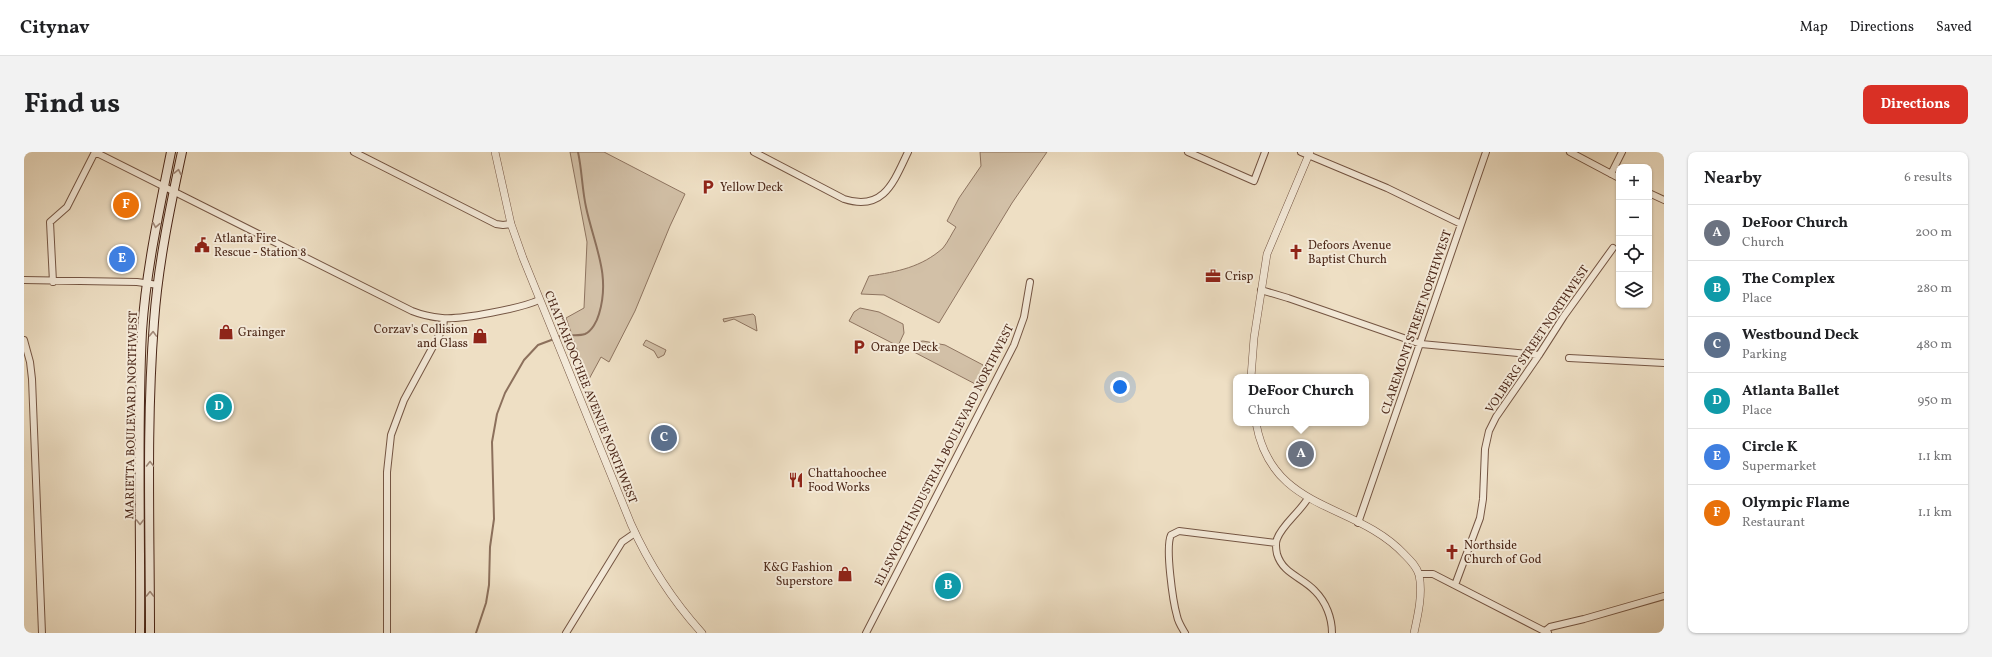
<!DOCTYPE html>
<html lang="en">
<head>
<meta charset="utf-8">
<style>
  :root { --surface:#fff; --page:#f2f2f2; --text:#202124; --muted:#757577; --line:#e0e0e0; --accent:#d93025 }
  body { margin:0; font-family:Vollkorn,serif; background:var(--page); color:var(--text) }
  .controls { position:absolute; right:12px; top:12px; display:grid; overflow:hidden; border-radius:8px; box-shadow:0 1px 3px #0004 }
  .controls button { width:36px; height:36px; display:grid; place-items:center; padding:0; border:0; border-bottom:1px solid var(--line); background:var(--surface); color:var(--text); font:20px sans-serif }
  .you { position:absolute; left:1096px; top:235px; width:14px; height:14px; margin:-10px; border:3px solid #fff; border-radius:50%; background:#1a73e8; box-shadow:0 0 0 6px #1a73e833 }
  .badge { display:grid; place-items:center; width:26px; height:26px; border-radius:50%; background:var(--accent); color:#fff; font-size:13px; font-weight:700 }
  .pin { position:absolute; translate:-50% -50%; border:2px solid #fff; box-shadow:0 1px 4px #0006 }
  .popup { position:absolute; left:1209px; top:222px; width:136px; height:52px; box-sizing:border-box; display:grid; place-content:center; border-radius:8px; background:var(--surface); filter:drop-shadow(0 1px 3px #0005); font-size:13px; white-space:nowrap; color:var(--muted) }
  .popup b { font-size:15px; color:var(--text) }
  .popup::after { content:''; position:absolute; left:50%; top:100%; margin-left:-8px; border:8px solid transparent; border-top-color:var(--surface) }
  .list { margin:0; padding:0; list-style:none }
  h2 { display:flex; justify-content:space-between; align-items:center; height:52px; margin:0; padding:0 16px; font-size:17px }
  h2 small { font-size:13px; font-weight:400; color:var(--muted) }
  .list li { display:grid; grid-template-columns:26px 1fr auto; gap:12px; align-items:center; box-sizing:border-box; height:56px; padding:0 16px; border-top:1px solid var(--line) }
  .list b { display:block; font-size:15px; white-space:nowrap }
  .list p { margin:0; font-size:13px; white-space:nowrap; color:var(--muted) }
  .list em { font-size:13px; font-style:normal; color:var(--muted) }
  .icon { flex:none; width:22px; height:22px; fill:none; stroke:currentColor; stroke-width:2; stroke-linecap:round; stroke-linejoin:round }
  .map { position:relative; flex:none; width:1640px; height:481px; overflow:hidden; border-radius:8px }
  header { display:flex; align-items:center; gap:24px; box-sizing:border-box; height:56px; padding:0 20px; background:var(--surface); border-bottom:1px solid var(--line) }
  header strong { font-size:19px }
  nav { display:flex; gap:22px; margin-inline-start:auto; font-size:14px }
  .intro { display:flex; align-items:center; justify-content:space-between; box-sizing:border-box; height:96px; padding:0 24px }
  h1 { margin:0; font-size:28px }
  .button { padding:10px 18px; border-radius:8px; background:var(--accent); color:#fff; font-size:14px; font-weight:700 }
  main { display:flex; gap:24px; padding:0 24px }
  aside { flex:1; background:var(--surface); border-radius:8px; box-shadow:0 1px 3px #0004 }
  .map>svg:first-child { display:block }
</style>
</head>
<body>
<header>
<strong>Citynav</strong>
<nav><a>Map</a><a>Directions</a><a>Saved</a></nav>
</header>
<div class="intro"><h1>Find us</h1><a class="button">Directions</a></div>
<main>
<div class="map">
<svg width="1640" height="481" viewBox="0 0 1640 481">
  <rect width="100%" height="100%" fill="#eedfc4"/>
  <filter id="stains"><feTurbulence type="fractalNoise" baseFrequency=".005" numOctaves="4"/><feColorMatrix values="0 0 0 0 .2 0 0 0 0 .09 0 0 0 0 .02 0 0 0 .5 -.17"/></filter>
  <radialGradient id="worn" r=".72"><stop offset=".6" stop-color="#630" stop-opacity="0"/><stop offset="1" stop-color="#630" stop-opacity=".3"/></radialGradient>
  <path fill="#d2c0a7" stroke="#8e7460" d="M546 0H580L661 42 646 74 611 159 585 210 577 205 564 229 542 166 560 156 563 90Z
    M956 0H1023L988 51 915 171 860 143 837 142 845 124C873 120 898 115 919 96 924 90 928 81 932 75L923 69 935 46 957 14Z
    M836 156 855 160 879 172 880 181 874 194 825 169 830 160Z
    M729 162 731 164 733 179 710 167 700 170 699 167Z
    M622 188 642 198 640 203 634 206 630 199 619 193Z
    M899 189 921 193 959 213 960 217 964 220 957 235 890 200 892 190Z"/>
  <g fill="none" stroke-linecap="round" stroke-linejoin="round">
    <path stroke="#8c705c" stroke-width="2" d="M534 185C542 181 553 185 561 182 568 179 573 169 575 162 587 123 570 93 562 55 558 37 558 18 554 0
      M452 481 462 451 465 433 466 395 470 367 468 290 473 262 481 241 500 208 514 193 530 187"/>
    <g stroke="#745543" stroke-width="8">
      <path id="minor" d="M71 0 388 159C398 163 408 165 418 166 437 168 498 156 515 148
        M330 0 472 72 479 73 487 72
        M730 0 820 47C860 60 870 29 884 0
        M1164 0 1230 29 1241 0
        M1277 0 1363 36 1437 72
        M1546 0 1595 26
        M1587 22 1598 0
        M1625 41 1640 48
        M0 128 113 130 134 133
        M29 130 26 70 43 55 71 0
        M1237 138 1264 146 1397 192 1515 203
        M0 188 6 210 8 227 18 481
        M1545 206 1640 211
        M1284 346C1276 360 1258 373 1253 387 1251 392 1252 397 1253 402 1259 422 1278 425 1291 439 1302 450 1308 466 1308 481
        M1334 371 1462 0
        M1395 422H1409L1524 481
        M1431 433 1456 366 1459 347 1461 297 1465 279 1472 265 1515 203 1540 164 1589 96
        M1521 479 1526 475 1560 467 1640 444
        M363 481V320L367 283 380 248 419 176 420 167
        M542 481 598 390 611 381
        M842 481 990 193 1000 165 1006 130
        M1161 481C1158 476 1154 470 1153 464 1149 450 1141 395 1147 383L1155 379 1252 391"/>
    </g>
    <g stroke="#745543" stroke-width="8">
      <path id="tertiary" d="M471 0 487 72 499 106 607 372C625 412 649 449 678 481
        M1227 225 1230 186 1243 102 1286 0
        M1232 271C1248 361 1331 349 1381 403 1387 409 1393 415 1395 423 1399 441 1394 463 1390 481"/>
    </g>
    <g stroke="#4b2718" stroke-width="10">
      <path id="secondary" d="M116 481C117 380 113 279 118 179 122 119 135 59 147 0
        M126 481C126 377 122 273 130 170 134 113 146 56 158 0"/>
    </g>
    <use href="#minor" stroke="#f4ead9" stroke-width="6"/>
    <use href="#tertiary" stroke="#f4ead9" stroke-width="7"/>
    <use href="#secondary" stroke="#f4ead9" stroke-width="8"/>
  </g>
  <defs><path id="oneway-chevron" d="M-2-3.5L2.5 0L-2 3.5" fill="none" stroke-width="1.6" stroke-linecap="round" stroke-linejoin="round"/></defs>
  <g stroke="#a08878">
    <use href="#oneway-chevron" transform="translate(154 20) rotate(-78)"/>
    <use href="#oneway-chevron" transform="translate(132 73) rotate(101)"/>
    <use href="#oneway-chevron" transform="translate(129 182) rotate(-88)"/>
    <use href="#oneway-chevron" transform="translate(126 312) rotate(-90)"/>
    <use href="#oneway-chevron" transform="translate(116 370) rotate(90)"/>
    <use href="#oneway-chevron" transform="translate(126 442) rotate(-89)"/>
  </g>
  <defs>
    <g id="parking-bare" transform="scale(1.2)"><path d="M-3.5-5.5H1a3.5 3.5 0 0 1 0 7H-1V5.5H-3.5ZM-1-3.4V-.6H.8a1.4 1.4 0 0 0 0-2.8Z" fill="#8f2418" stroke="#f4ead9" stroke-width="2.5" paint-order="stroke"/></g>
    <g id="civic-bare" transform="scale(1.2)"><path d="M-.6-6.5H3V-4.5H.6V-3L4-1V1h2V6H-6V1h2V-1L-.6-3ZM-1.2 2.5V6h2.4V2.5Z" fill="#8f2418" stroke="#f4ead9" stroke-width="2.5" paint-order="stroke"/></g>
    <g id="church-bare" transform="scale(1.2)"><path d="M-1.2-6h2.4v3.5h3.3v2.4h-3.3V6h-2.4V-.1h-3.3v-2.4h3.3Z" fill="#8f2418" stroke="#f4ead9" stroke-width="2.5" paint-order="stroke"/></g>
    <g id="office-bare" transform="scale(1.2)"><path d="M-6-3h4V-5.5h4V-3h4V5H-6ZM-1-4.5V-3h2v-1.5ZM-6 0V1H6V0Z" fill="#8f2418" stroke="#f4ead9" stroke-width="2.5" paint-order="stroke"/></g>
    <g id="shop-bare" transform="scale(1.2)"><path d="M-5-2.5h2.3a2.7 3.5 0 0 1 5.4 0H5L5.5 6h-11ZM-1.5-2.5h3a1.5 2.3 0 0 0-3 0Z" fill="#8f2418" stroke="#f4ead9" stroke-width="2.5" paint-order="stroke"/></g>
    <g id="restaurant-bare" transform="scale(1.2)"><path d="M-5-6h1v4h1v-4h1v4h1v-4h1v5L-1.5 .5V6h-2V.5L-5-1ZM5-6V6H3V1.5H1.5Q1.5-4 5-6Z" fill="#8f2418" stroke="#f4ead9" stroke-width="2.5" paint-order="stroke"/></g>
  </defs>
  <g fill-rule="evenodd">
    <use href="#parking-bare" x="684" y="35"/>
    <use href="#civic-bare" x="178" y="93"/>
    <use href="#church-bare" x="1272" y="100"/>
    <use href="#office-bare" x="1189" y="124"/>
    <use href="#shop-bare" x="202" y="180"/>
    <use href="#shop-bare" x="456" y="184"/>
    <use href="#parking-bare" x="835" y="195"/>
    <use href="#restaurant-bare" x="772" y="328"/>
    <use href="#church-bare" x="1428" y="400"/>
    <use href="#shop-bare" x="821" y="422"/>
  </g>
  <g text-anchor="middle" stroke-width="4" stroke-linejoin="round" paint-order="stroke">
    <g font-size="12" fill="#4b2718" stroke="#f4ead9" text-anchor="start">
      <text x="696" y="39">Yellow Deck</text>
      <text x="190" y="90">Atlanta Fire<tspan x="190" dy="14">Rescue - Station 8</tspan></text>
      <text x="1284" y="97">Defoors Avenue<tspan x="1284" dy="14">Baptist Church</tspan></text>
      <text x="1201" y="128">Crisp</text>
      <text x="444" y="181" text-anchor="end">Corzav's Collision<tspan x="444" dy="14">and Glass</tspan></text>
      <text x="214" y="184">Grainger</text>
      <text x="847" y="199">Orange Deck</text>
      <text x="784" y="325">Chattahoochee<tspan x="784" dy="14">Food Works</tspan></text>
      <text x="1440" y="397">Northside<tspan x="1440" dy="14">Church of God</tspan></text>
      <text x="809" y="419" text-anchor="end">K&amp;G Fashion<tspan x="809" dy="14">Superstore</tspan></text>
    </g>
    <g font-size="12" fill="#4b2718" stroke="#f4ead9">
      <text transform="translate(1392 170) rotate(-71)" y="4">CLAREMONT STREET NORTHWEST</text>
      <text transform="translate(1513 187) rotate(-56)" y="4">VOLBERG STREET NORTHWEST</text>
      <text transform="translate(567 245) rotate(68)" y="4">CHATTAHOOCHEE AVENUE NORTHWEST</text>
      <text transform="translate(107 263) rotate(-89)" y="4">MARIETTA BOULEVARD NORTHWEST</text>
      <text transform="translate(920 303) rotate(-63)" y="4">ELLSWORTH INDUSTRIAL BOULEVARD NORTHWEST</text>
    </g>
  </g>
  <rect width="100%" height="100%" filter="url(#stains)"/>
  <rect width="100%" height="100%" fill="url(#worn)"/>
</svg>
<div class="controls">
<button>+</button>
<button>−</button>
<button><svg class="icon" aria-label="locate" viewBox="0 0 24 24"><circle cx="12" cy="12" r="6"/><path d="M12 2v4M12 18v4M2 12h4M18 12h4"/></svg></button>
<button><svg class="icon" aria-label="layers" viewBox="0 0 24 24"><path d="M12 4l9 5-9 5-9-5zM3 14l9 5 9-5"/></svg></button>
</div>
<div class="you"></div>
<div class="pin badge" style="left:1277px;top:302px;background:#6b7280">A</div>
<div class="popup"><b>DeFoor Church</b>Church</div>
<div class="pin badge" style="left:924px;top:434px;background:#0f9aa8">B</div>
<div class="pin badge" style="left:640px;top:286px;background:#5c6f8a">C</div>
<div class="pin badge" style="left:195px;top:255px;background:#0f9aa8">D</div>
<div class="pin badge" style="left:98px;top:107px;background:#3f7fe0">E</div>
<div class="pin badge" style="left:102px;top:53px;background:#e8710a">F</div>
</div>
<aside>
<h2>Nearby<small>6 results</small></h2>
<ul class="list">
<li><span class="badge" style="background:#6b7280">A</span><div><b>DeFoor Church</b><p>Church</p></div><em>200 m</em></li>
<li><span class="badge" style="background:#0f9aa8">B</span><div><b>The Complex</b><p>Place</p></div><em>280 m</em></li>
<li><span class="badge" style="background:#5c6f8a">C</span><div><b>Westbound Deck</b><p>Parking</p></div><em>480 m</em></li>
<li><span class="badge" style="background:#0f9aa8">D</span><div><b>Atlanta Ballet</b><p>Place</p></div><em>950 m</em></li>
<li><span class="badge" style="background:#3f7fe0">E</span><div><b>Circle K</b><p>Supermarket</p></div><em>1.1 km</em></li>
<li><span class="badge" style="background:#e8710a">F</span><div><b>Olympic Flame</b><p>Restaurant</p></div><em>1.1 km</em></li>
</ul>
</aside>
</main>
</body>
</html>
